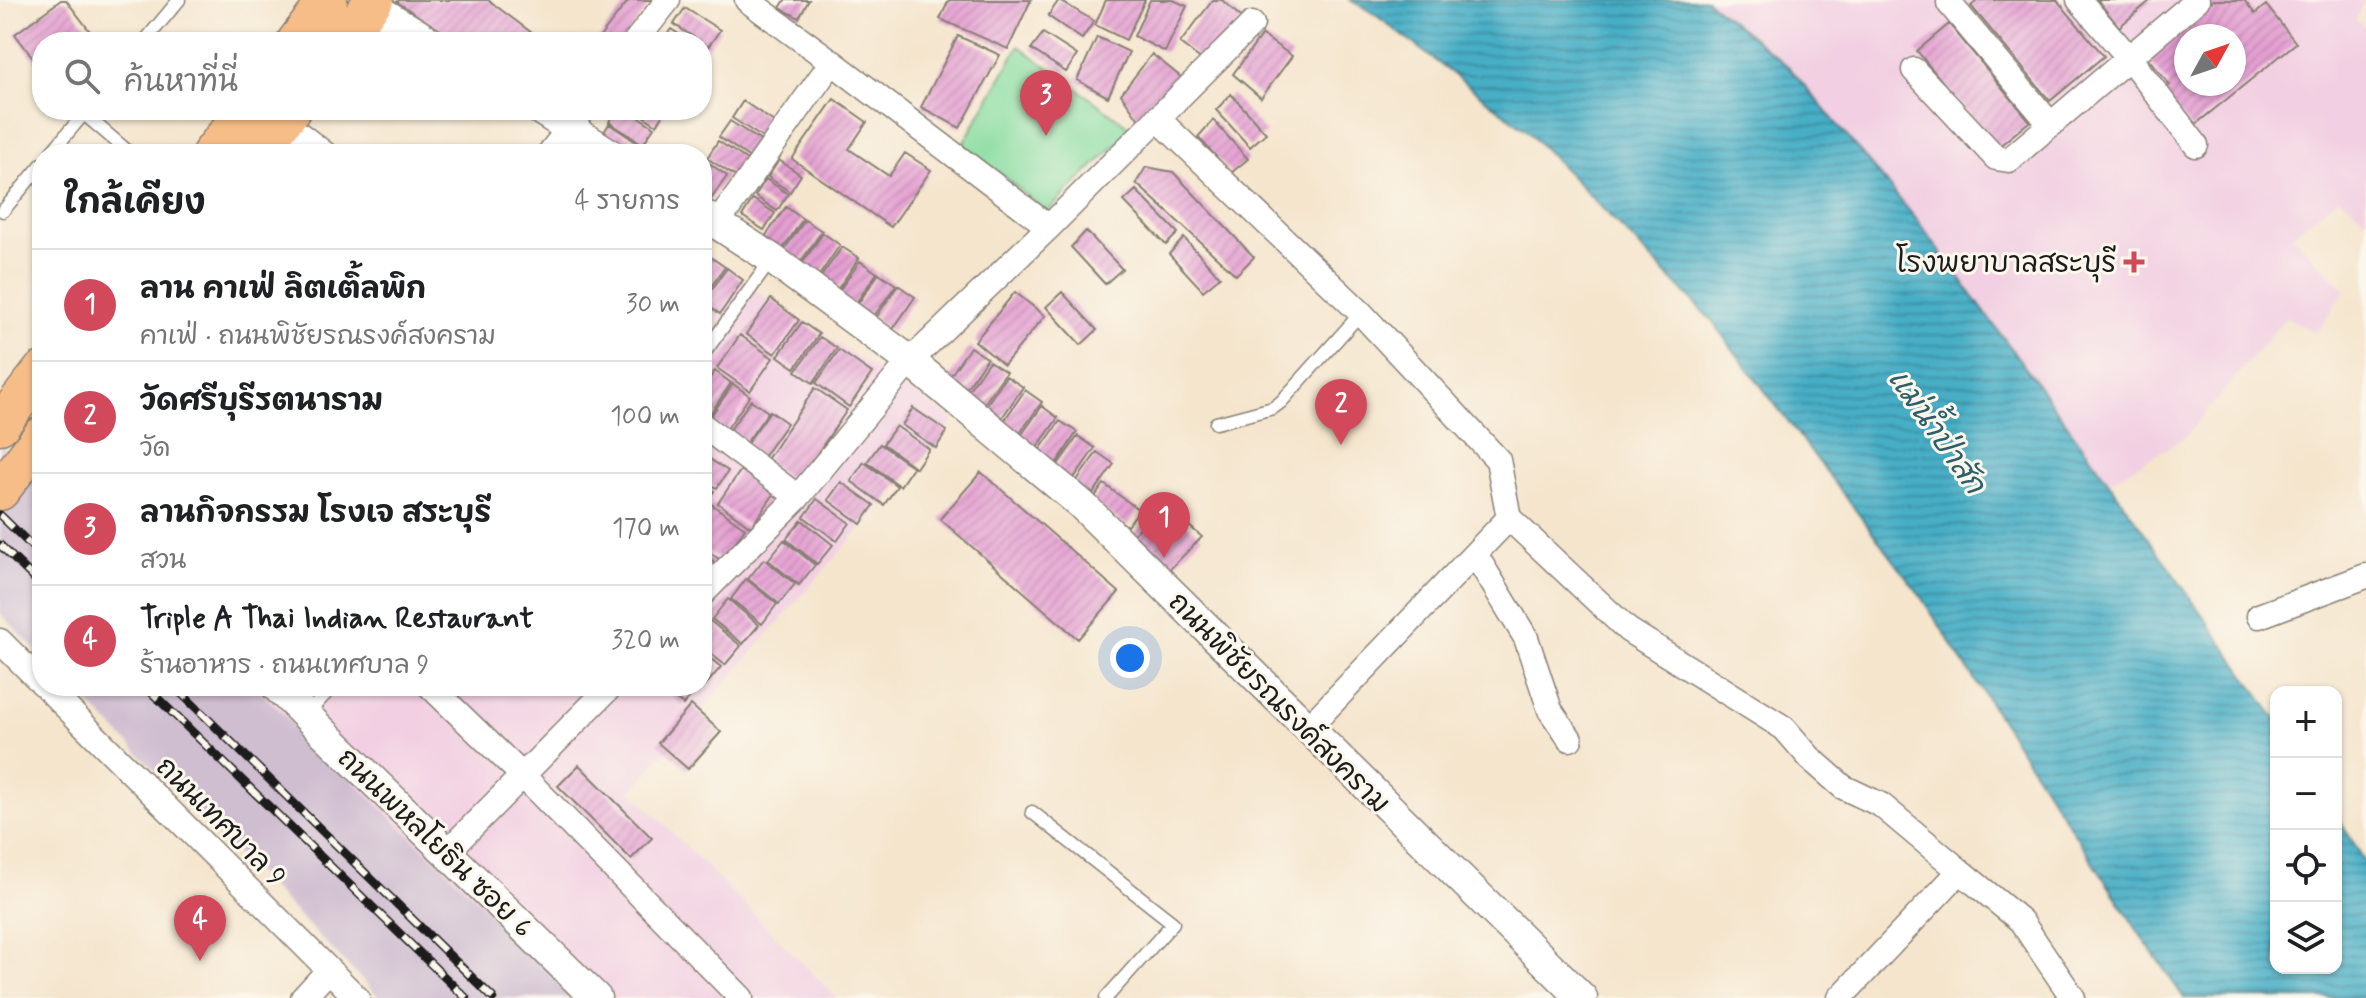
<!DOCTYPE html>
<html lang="th">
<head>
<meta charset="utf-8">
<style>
  :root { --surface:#fff; --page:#f2f2f2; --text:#202124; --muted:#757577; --line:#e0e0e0; --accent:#d1495b }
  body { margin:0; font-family:Mynerve,"Playpen Sans Thai",sans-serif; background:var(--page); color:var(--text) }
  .controls { position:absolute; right:24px; bottom:24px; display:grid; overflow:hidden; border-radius:16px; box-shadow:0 2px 6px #0004 }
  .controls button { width:72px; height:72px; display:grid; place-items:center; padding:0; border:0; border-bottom:2px solid var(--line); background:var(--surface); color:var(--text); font:40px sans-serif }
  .compass { position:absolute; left:2174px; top:24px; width:72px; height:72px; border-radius:50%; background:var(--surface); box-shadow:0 2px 6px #0004; rotate:50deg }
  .you { position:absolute; left:1130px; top:658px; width:28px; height:28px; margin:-20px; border:6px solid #fff; border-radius:50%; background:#1a73e8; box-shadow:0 0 0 12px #1a73e833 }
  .badge { display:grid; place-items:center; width:52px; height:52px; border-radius:50%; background:var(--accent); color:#fff; font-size:26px; font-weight:700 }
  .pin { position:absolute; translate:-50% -66px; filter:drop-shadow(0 2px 4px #0008) }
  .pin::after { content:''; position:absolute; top:42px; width:28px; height:24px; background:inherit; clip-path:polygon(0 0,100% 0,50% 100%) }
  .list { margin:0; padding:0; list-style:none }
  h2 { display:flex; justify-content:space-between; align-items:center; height:104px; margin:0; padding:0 32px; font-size:34px }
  h2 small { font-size:26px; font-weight:400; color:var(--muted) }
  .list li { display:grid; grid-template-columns:52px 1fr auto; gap:24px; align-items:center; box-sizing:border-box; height:112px; padding:0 32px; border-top:2px solid var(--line) }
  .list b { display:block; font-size:30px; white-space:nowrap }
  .list p { margin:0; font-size:26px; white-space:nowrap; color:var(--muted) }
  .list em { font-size:26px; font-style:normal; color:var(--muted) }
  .icon { flex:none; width:44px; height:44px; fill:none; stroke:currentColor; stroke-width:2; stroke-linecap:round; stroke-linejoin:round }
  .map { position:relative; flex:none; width:2366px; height:998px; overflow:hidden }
  .search { position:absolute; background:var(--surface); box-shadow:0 2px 6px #0004; left:32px; top:32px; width:680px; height:88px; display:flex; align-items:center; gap:20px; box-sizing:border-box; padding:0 28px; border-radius:32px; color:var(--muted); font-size:30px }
  .panel { position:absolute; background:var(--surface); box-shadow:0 2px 6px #0004; left:32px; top:144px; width:680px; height:552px; border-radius:32px }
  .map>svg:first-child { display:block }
</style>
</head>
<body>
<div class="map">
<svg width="2366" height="998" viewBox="0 0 2366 998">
  <defs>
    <pattern id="water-rules" width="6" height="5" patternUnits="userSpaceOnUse" patternTransform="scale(2)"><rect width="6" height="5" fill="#47aec6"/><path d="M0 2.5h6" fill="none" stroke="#3a8da0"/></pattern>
    <pattern id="building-hatch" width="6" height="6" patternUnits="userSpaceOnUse" patternTransform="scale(2)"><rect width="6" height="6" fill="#e49fd1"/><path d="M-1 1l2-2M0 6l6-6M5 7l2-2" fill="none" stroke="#c388b3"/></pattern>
  </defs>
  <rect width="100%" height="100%" fill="#fbf7ec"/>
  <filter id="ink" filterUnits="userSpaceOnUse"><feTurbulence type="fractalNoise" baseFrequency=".0125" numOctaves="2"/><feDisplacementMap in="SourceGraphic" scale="16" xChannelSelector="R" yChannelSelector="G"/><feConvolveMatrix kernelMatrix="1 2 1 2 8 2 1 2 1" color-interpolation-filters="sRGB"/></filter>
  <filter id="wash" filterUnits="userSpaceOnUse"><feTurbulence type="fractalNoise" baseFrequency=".006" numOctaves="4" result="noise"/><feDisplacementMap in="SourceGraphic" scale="32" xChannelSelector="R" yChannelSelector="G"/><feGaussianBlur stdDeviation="1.8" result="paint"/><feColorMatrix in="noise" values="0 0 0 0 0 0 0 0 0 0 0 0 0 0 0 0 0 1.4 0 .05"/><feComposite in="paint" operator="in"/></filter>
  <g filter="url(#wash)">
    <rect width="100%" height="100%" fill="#f5e5cd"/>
    <path fill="#f2cfe2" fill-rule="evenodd" d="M1706 0H2364L2356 19 2366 30V219L2339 197 2292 235 2345 290 2316 333 2286 317 2184 438 2109 482 1917 220 1790 67ZM2186 36H2234V84H2186Z
      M702 256 955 420 631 791 837 998H579L254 686H702Z"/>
    <path fill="#cfbdd0" d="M0 443 42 483V656L0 613Z
      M72 686H254L579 998H380Z"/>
    <path fill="#85db9e" stroke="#507c5d" stroke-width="2" d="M1019 46 1132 129 1047 212 963 144Z"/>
    <path fill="url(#water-rules)" stroke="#326571" stroke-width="2" d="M1350 0H1706L1789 67 1917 220 2096 464 2276 719V968H2336V814L2366 863V998H2184L2145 942 1917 591 1710 319 1526 130 1373 13Z"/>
    <g id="blocks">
      <path fill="url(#building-hatch)" fill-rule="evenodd" d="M61 0H66L92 34 81 42H42V70L15 34Z
        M399 0H488L544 42H458L397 2Z
        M629 0H653L621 42H596Z
        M785 0H809L799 18 780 8Z
        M949 0H1031L1008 49 940 19Z
        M1059 0 1094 21 1082 39 1048 16Z
        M1106 0H1145L1126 40 1095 25Z
        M1150 0H1173L1187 6 1165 52 1134 36Z
        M1213 0H1222L1243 19 1203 61 1180 43Z
        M1978 0H2057L2104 56 2050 101 1971 6Z
        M2097 0H2151L2119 27Z
        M2213 0H2244L2255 14 2266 5 2296 43 2191 128 2162 92 2170 85 2145 55ZM2186 36H2234V84H2186Z
        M685 8 720 30 708 47 674 24Z
        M1949 24 2030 121 1997 148 1917 51Z
        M671 29 691 42H662Z
        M1043 33 1077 55 1066 72 1031 49Z
        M1262 35 1292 56 1261 98 1233 74Z
        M958 36 1000 55 960 128 921 107Z
        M1097 37 1129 52 1108 97 1077 80Z
        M1152 54 1182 78 1142 124 1121 94Z
        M1231 94 1266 133 1250 147 1216 110Z
        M834 99 867 122 849 149 889 176 905 153 931 170 891 227 792 159Z
        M743 101 777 124 766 140 732 118Z
        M616 110H628L654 127 643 144 609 122Z
        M634 110H666L657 125Z
        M1213 120 1248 159 1231 173 1198 137Z
        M730 121 764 143 753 160 719 137Z
        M609 124 644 147 639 154H617L598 142Z
        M675 140 695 154H665Z
        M718 141 752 163 741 180 707 158Z
        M702 158 727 176 702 212Z
        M779 160 801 175 790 192 768 177Z
        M1146 167 1173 172 1254 257 1236 275 1136 183Z
        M766 179 788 194 777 211 755 196Z
        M1136 190 1178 233 1166 245 1124 201Z
        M753 199 775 213 764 230 742 216Z
        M786 207 803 219 780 253 762 241Z
        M805 220 822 231 798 266 781 254Z
        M1086 231 1122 269 1105 284 1071 247Z
        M823 233 840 245 816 280 799 268Z
        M1184 238 1220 277 1203 291 1169 254Z
        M842 247 859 258 835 293 818 281Z
        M702 251 725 267 702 299Z
        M860 261 877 273 853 307 836 295Z
        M727 268 743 280 720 314 703 302Z
        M879 273 896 285 872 319 855 308Z
        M898 285 915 297 891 332 875 319Z
        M1015 292 1045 316 1004 365 975 341Z
        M1062 292 1097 330 1081 345 1046 307Z
        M771 299 799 320 775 354 746 334Z
        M802 322 819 334 795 368 778 356Z
        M740 335 773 358 750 391 717 368Z
        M820 337 837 348 813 383 796 371Z
        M970 347 987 358 963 393 947 381Z
        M839 350 872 373 849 407 816 383Z
        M989 361 1006 372 982 407 965 395Z
        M715 371 731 383 708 417 702 413V389Z
        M1006 376 1023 387 999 422 983 410Z
        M733 384 750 396 726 430 709 419Z
        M815 388 847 410 797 483 766 461Z
        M1025 390 1042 402 1018 436 1001 425Z
        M751 400 768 412 744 446 727 434Z
        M1042 406 1058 418 1034 452 1018 440Z
        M913 408 947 431 936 448 902 425Z
        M770 411 787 423 763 457 746 445Z
        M1060 421 1077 432 1054 467 1036 455Z
        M896 426 929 449 916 468 883 444Z
        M1078 436 1095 448 1071 482 1054 470Z
        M880 444 913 467 900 486 867 462Z
        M1097 452 1114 464 1090 498 1073 486Z
        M702 454 728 471 717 488 702 479Z
        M864 462 897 486 884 505 851 481Z
        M741 470 774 494 751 527 718 503Z
        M981 472 1119 592 1078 639 940 519Z
        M841 482 874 505 861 524 828 500Z
        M702 483 714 491 702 509Z
        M1104 484 1139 510 1127 526 1092 501Z
        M817 499 850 523 837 541 804 517Z
        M711 504 745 528 722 561 702 547V518Z
        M1165 505 1202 537 1163 576 1128 539Z
        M802 520 833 545 817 564 786 539Z
        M784 540 815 565 799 585 768 560Z
        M702 553 717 564 702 578Z
        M764 559 795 584 779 604 748 579Z
        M746 579 777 604 762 624 731 599Z
        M728 599 759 625 743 644 712 619Z
        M709 620 741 646 725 665 702 647V630Z
        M702 652 721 667 705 686 702 684Z
        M659 686H699L683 705Z
        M691 705 721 732 688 769 658 743Z
        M579 765 652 838 631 859 558 786Z"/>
    </g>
  </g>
  <g filter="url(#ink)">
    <use href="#blocks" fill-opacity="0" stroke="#888074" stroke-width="2"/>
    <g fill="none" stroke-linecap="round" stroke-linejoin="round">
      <g stroke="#888074" stroke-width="15">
        <path id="service" d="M144 42 179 0
          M84 114 131 154
          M50 154 87 110
          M3 211 42 164
          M702 356 772 259
          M1216 423 1273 408 1281 402 1361 313
          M306 715 333 686
          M1032 812 1173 923 1106 998"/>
      </g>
      <g stroke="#888074" stroke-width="27">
        <path id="minor" d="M747 0 832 62 1049 227
          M1952 0 1949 3 2051 125
          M2079 0 2130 59 2196 145
          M635 42 668 0
          M1914 70 1996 158 2009 160 2197 0
          M1157 118 1361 313 1498 460 1509 518 1307 729
          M282 121 325 154
          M549 154 583 110
          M717 224 832 62
          M702 425 798 497
          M1509 518 1628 630 1784 728 1810 758 1843 787 1881 805 1960 871 1840 998
          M1475 554 1526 638 1550 710 1570 739
          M702 594 798 497 910 361 1049 227 1252 24
          M2259 616 2366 576
          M0 641 42 683
          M45 686 357 998
          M430 686 523 776 741 998
          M447 852 611 686
          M1960 871 2021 921 2073 998
          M303 998 329 970"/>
      </g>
      <g stroke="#888074" stroke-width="33">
        <path id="tertiary" d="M370 5 430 42
          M541 110 610 154
          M702 214 772 259 910 361 1081 504 1582 998
          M276 686 596 998"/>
      </g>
      <g stroke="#888074" stroke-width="41">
        <path id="primary" d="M296 42 328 0
          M342 42 374 0
          M211 154 245 110
          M257 154 291 110
          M0 425 42 371
          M0 491 42 436"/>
      </g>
      <use href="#service" stroke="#fff" stroke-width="12"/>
      <use href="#minor" stroke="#fff" stroke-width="24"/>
      <use href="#tertiary" stroke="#fff" stroke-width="30"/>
      <use href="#primary" stroke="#f7bd88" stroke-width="38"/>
      <g stroke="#1c1c1c" stroke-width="9">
        <path id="rail" d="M0 515 42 556
          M0 545 42 586
          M145 686 466 998
          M174 686 493 998"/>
      </g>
      <use href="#rail" stroke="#fbf7ec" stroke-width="6" stroke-dasharray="18" stroke-linecap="butt"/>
    </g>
  </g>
  <path fill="#d1495b" stroke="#fbf7ec" stroke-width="3" d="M2130 250h8v8h8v8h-8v8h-8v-8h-8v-8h8z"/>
  <g text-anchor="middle" stroke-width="6" stroke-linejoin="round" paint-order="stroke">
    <g font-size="28" fill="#1c1c1c" stroke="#fbf7ec" text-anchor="end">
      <text x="2116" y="272">โรงพยาบาลสระบุรี</text>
    </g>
    <g font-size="28" fill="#1c1c1c" stroke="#fbf7ec">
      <text transform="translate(1280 702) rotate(45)" y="10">ถนนพิชัยรณรงค์สงคราม</text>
      <text transform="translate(222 821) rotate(45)" y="10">ถนนเทศบาล 9</text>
      <text transform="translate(436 842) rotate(44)" y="10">ถนนพหลโยธิน ซอย 6</text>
    </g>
    <g font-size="30" font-style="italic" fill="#2f5e68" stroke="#fbf7ec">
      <text transform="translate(1937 431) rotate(55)" y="10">แม่น้ำป่าสัก</text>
    </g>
  </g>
</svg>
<div class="controls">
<button>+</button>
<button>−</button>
<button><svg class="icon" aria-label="locate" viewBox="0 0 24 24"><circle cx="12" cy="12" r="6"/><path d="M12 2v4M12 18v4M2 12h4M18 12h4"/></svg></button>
<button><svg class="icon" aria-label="layers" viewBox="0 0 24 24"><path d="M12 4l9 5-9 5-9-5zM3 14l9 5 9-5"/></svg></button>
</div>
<svg class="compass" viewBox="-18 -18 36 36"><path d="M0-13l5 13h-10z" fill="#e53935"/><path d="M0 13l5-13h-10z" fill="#757577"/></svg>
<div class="you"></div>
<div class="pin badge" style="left:1164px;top:558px">1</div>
<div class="pin badge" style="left:1341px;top:445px">2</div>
<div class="pin badge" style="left:1046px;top:136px">3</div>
<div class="pin badge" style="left:200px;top:961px">4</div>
<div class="search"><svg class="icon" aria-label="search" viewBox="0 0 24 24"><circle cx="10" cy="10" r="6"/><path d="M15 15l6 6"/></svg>ค้นหาที่นี่</div>
<section class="panel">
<h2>ใกล้เคียง<small>4 รายการ</small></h2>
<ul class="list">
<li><span class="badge">1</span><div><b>ลาน คาเฟ่ ลิตเติ้ลพิก</b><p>คาเฟ่ · ถนนพิชัยรณรงค์สงคราม</p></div><em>30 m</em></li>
<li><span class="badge">2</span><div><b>วัดศรีบุรีรตนาราม</b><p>วัด</p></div><em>100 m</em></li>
<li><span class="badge">3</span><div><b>ลานกิจกรรม โรงเจ สระบุรี</b><p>สวน</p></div><em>170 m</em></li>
<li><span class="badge">4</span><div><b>Triple A Thai Indian Restaurant</b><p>ร้านอาหาร · ถนนเทศบาล 9</p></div><em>320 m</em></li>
</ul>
</section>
</div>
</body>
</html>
